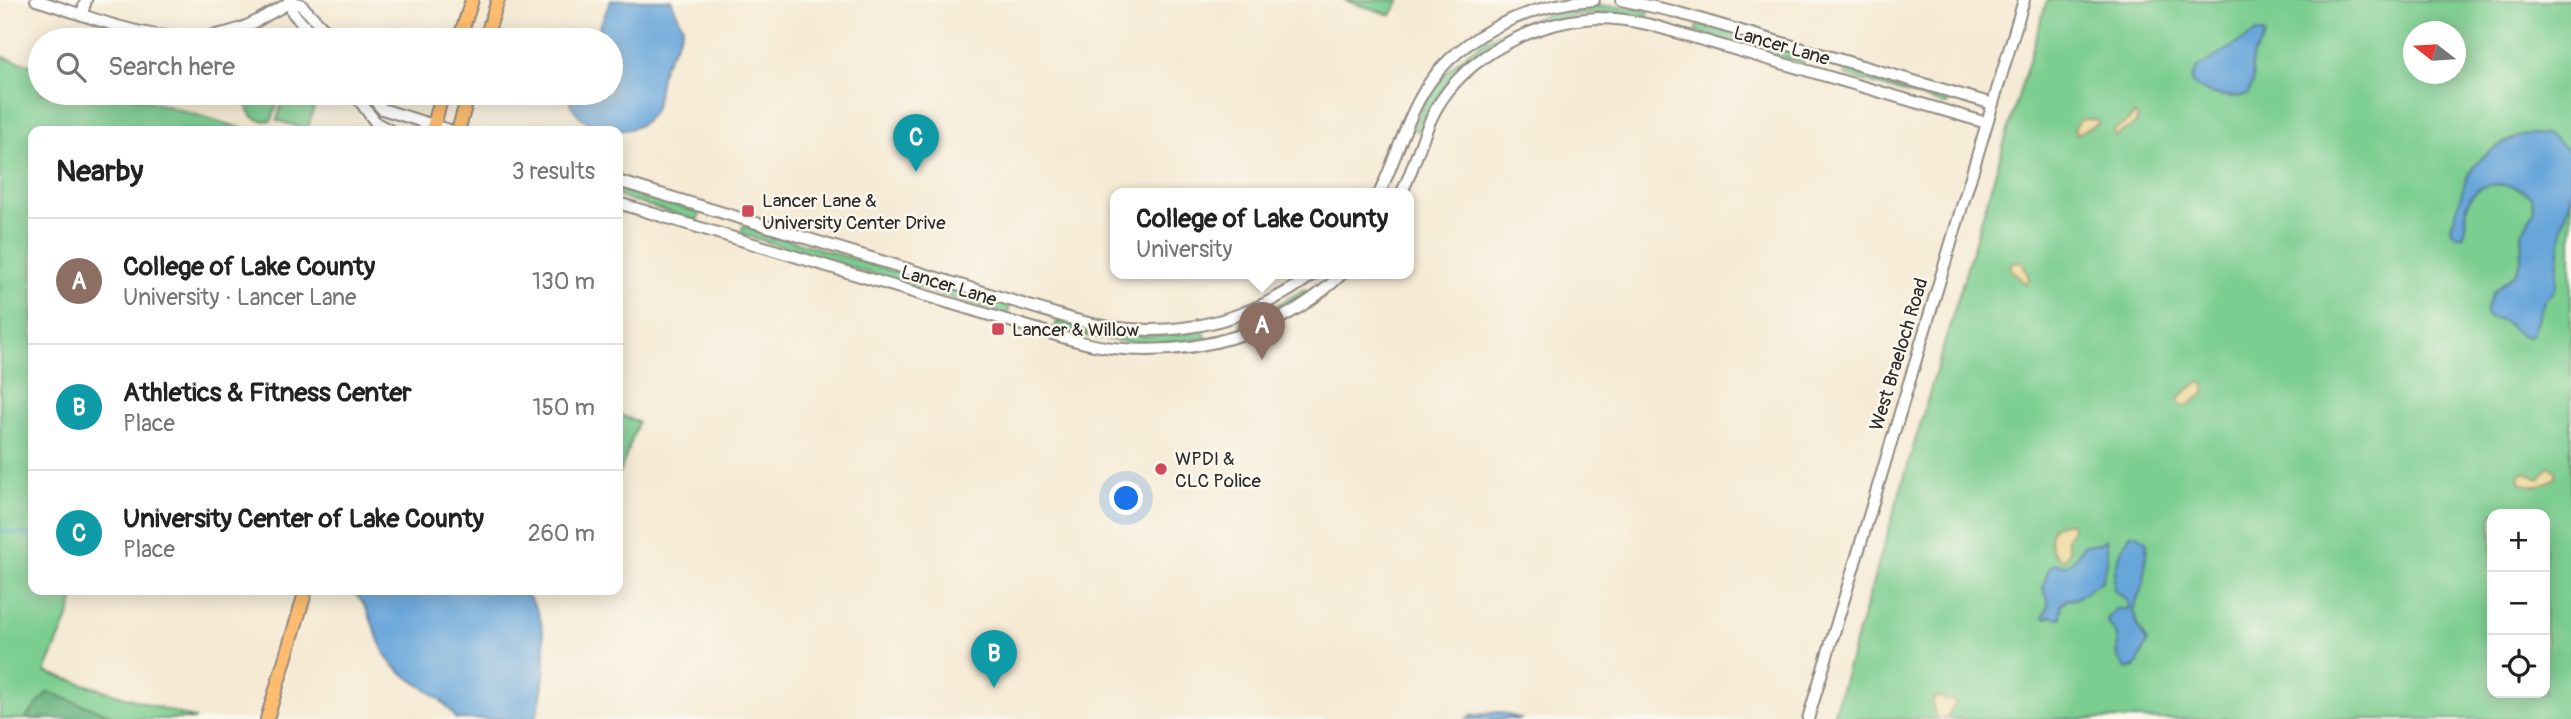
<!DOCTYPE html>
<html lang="en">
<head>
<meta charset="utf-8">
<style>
  :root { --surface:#fff; --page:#f6f6f6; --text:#222; --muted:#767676; --line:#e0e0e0; --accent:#d93025 }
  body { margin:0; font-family:Pangolin,sans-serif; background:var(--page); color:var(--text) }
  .controls { position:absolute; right:21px; bottom:21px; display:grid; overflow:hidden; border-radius:14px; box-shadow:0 4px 18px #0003 }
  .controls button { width:63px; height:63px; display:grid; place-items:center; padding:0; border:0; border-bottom:2px solid var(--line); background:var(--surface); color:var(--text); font:35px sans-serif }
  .compass { position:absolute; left:2403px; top:21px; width:63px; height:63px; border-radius:50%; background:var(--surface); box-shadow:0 4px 18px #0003; rotate:287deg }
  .you { position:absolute; left:1127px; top:499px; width:24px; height:24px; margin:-18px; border:5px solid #fff; border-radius:50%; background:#1a73e8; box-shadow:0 0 0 10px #1a73e833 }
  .badge { display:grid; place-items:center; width:46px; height:46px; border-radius:50%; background:var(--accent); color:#fff; font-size:23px; font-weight:700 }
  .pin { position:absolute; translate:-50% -58px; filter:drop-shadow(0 2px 4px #0008) }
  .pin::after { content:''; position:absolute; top:37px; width:24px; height:21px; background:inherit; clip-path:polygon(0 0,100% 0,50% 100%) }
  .popup { position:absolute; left:1110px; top:188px; width:304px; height:91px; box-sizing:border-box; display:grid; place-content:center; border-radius:14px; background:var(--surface); filter:drop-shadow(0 2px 5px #0005); font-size:23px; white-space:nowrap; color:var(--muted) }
  .popup b { font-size:26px; color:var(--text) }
  .popup::after { content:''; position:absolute; left:50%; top:100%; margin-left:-14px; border:14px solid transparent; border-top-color:var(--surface) }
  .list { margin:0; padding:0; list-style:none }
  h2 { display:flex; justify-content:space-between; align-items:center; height:91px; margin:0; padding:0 28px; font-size:30px }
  h2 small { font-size:23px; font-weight:400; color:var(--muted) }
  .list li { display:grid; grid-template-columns:46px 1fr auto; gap:21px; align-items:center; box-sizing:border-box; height:126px; padding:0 28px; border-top:2px solid var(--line) }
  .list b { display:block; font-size:26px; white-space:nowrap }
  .list p { margin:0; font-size:23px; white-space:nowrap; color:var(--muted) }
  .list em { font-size:23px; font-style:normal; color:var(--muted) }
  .icon { flex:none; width:38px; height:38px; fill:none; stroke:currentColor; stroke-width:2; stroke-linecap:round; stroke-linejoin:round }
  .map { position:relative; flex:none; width:2571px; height:719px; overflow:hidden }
  .search { position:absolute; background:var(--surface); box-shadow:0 4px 18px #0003; left:28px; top:28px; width:595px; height:77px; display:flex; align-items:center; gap:18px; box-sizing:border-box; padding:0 24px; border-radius:38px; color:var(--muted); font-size:26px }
  .panel { position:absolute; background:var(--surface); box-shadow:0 4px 18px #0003; left:28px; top:126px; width:595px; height:469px; border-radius:14px }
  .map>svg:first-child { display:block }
</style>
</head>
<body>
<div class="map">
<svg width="2571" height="719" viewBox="0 0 2571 719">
  <rect width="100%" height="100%" fill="#fbf7ec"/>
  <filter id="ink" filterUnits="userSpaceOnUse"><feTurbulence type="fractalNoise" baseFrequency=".0143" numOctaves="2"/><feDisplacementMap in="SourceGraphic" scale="14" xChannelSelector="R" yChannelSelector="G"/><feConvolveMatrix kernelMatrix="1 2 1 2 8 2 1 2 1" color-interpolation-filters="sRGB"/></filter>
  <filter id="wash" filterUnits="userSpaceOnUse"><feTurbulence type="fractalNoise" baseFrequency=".00686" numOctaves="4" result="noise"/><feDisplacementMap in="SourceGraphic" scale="28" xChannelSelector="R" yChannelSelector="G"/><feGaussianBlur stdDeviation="1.57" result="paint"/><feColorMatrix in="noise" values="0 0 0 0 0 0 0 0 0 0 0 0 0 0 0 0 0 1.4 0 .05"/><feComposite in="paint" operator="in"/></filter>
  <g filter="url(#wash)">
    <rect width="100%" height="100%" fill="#f5ead4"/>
    <path fill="#7bcd90" stroke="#537c5e" stroke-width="2" fill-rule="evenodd" d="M1344 0H1400L1391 15Z
      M2047 0H2571V719H1832ZM2414 32H2456V74H2414ZM2492 514H2545V693H2492Z
      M1590 6 1628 7 1649 11 1647 17C1557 1 1452 41 1420 132L1413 129C1440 52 1513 16 1590 6Z
      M1698 25 1805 56 1803 63 1696 32Z
      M0 56 40 68V93H122L251 131H33V590H74L71 611 45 672 196 719H0Z
      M1846 68 1950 98 1947 105 1844 75Z
      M246 93 280 95 272 120C252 124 244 109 246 93Z
      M283 98 314 108 307 130 277 120Z
      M618 188 700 213 697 221 618 196Z
      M743 226 1010 306 1007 315 741 234Z
      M1304 289 1308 295 1281 312 1242 329 1240 322 1272 308Z
      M1057 321C1105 336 1154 340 1204 331L1206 338C1151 347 1108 343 1055 328Z
      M618 414 638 422 618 478Z"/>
    <path fill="#64b07a" stroke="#486e52" stroke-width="2" d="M48 692 122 719H25Z"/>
    <path fill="#eeda9e" stroke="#8c8264" stroke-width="2" d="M2134 114 2138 117 2135 124 2115 136 2113 131 2127 122Z
      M2085 119 2097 120 2098 124 2077 134 2074 130 2080 120Z
      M2013 262 2023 263 2029 278 2026 284 2012 271 2010 265Z
      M2199 382 2205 385V393L2187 406 2179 404V397Z
      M2549 466 2556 471V476C2548 487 2531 489 2520 481L2519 476 2524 471 2539 479Z
      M2064 523H2071L2073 529 2066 539 2069 552 2063 560C2050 554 2047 539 2054 526Z
      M1937 696 1946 700H1952L1956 703 1948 715V719H1936L1932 702Z"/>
    <path fill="#68a6da" stroke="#4a6882" stroke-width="2" d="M611 0H671L683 27C679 42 670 53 664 66 659 78 660 91 656 104 649 128 621 136 598 127 581 120 571 111 567 93H611V40H594Z
      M2257 32 2265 34C2263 44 2252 51 2252 60 2250 74 2258 80 2247 95 2231 99 2204 95 2192 83L2191 79 2197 68Z
      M2530 134C2557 134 2553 140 2571 153V194L2562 226 2555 287 2550 295 2545 298 2532 334 2527 337C2509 331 2512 320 2488 317L2485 312 2493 292 2516 272 2521 262 2522 233 2534 212 2532 196C2513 183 2479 176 2468 203 2464 213 2470 222 2463 236H2457L2451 232 2450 225C2458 214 2459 201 2463 188 2470 160 2503 139 2530 134Z
      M2135 534 2147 541 2144 583 2133 609 2137 625 2147 642 2136 667 2126 669 2118 659 2117 636 2107 620 2116 609H2128L2129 602 2114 590C2113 572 2119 550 2130 535Z
      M2106 539 2108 559 2102 581 2075 599 2066 600 2061 604V618L2058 619 2051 616 2045 619 2043 617C2051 602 2049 601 2043 588L2049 568 2054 564 2066 565 2073 561 2084 545 2100 543Z
      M349 590H521C554 614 547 684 535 719H456C442 693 413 685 393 665 374 645 373 602 349 590Z
      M1498 712 1522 719H1466L1470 716Z"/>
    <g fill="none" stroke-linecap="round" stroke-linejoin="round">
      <path stroke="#68a6da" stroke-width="2.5" d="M0 531 33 535"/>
    </g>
  </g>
  <g filter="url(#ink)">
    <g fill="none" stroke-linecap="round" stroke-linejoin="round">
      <g stroke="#908a80" stroke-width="14">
        <path id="minor" d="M36 0C115 24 192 63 269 14 277 9 286 6 292 0
          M289 0 293 13 317 40
          M1621 0 1672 11 1993 104
          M291 2 300 4 335 40
          M82 14 86 0
          M354 93 376 123 391 131
          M368 93 382 109 452 131
          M618 181 1072 319C1160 343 1241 327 1314 274
          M1379 194C1394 163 1403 130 1419 100 1451 38 1527 4 1594 0
          M1401 194C1415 167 1421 136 1436 109 1467 54 1536 21 1598 18 1616 18 1634 21 1651 25L1987 123
          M618 203 1029 327C1057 335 1084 345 1113 348 1197 357 1280 333 1342 274
          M1808 719 2024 0"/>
      </g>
      <g stroke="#908a80" stroke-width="16">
        <path id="major" d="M459 40 472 0
          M485 40 498 0
          M432 131 443 93
          M458 131 469 93
          M267 719 306 590"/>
      </g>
      <use href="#minor" stroke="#fff" stroke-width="10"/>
      <use href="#major" stroke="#fdbc70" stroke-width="12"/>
    </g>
  </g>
  <g fill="#d1495b" stroke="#fbf7ec" stroke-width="2.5">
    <rect x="741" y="204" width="14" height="14" rx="3.5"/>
    <rect x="991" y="322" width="14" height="14" rx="3.5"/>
    <circle cx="1161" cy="469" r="7"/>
  </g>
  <g text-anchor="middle" stroke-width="5" stroke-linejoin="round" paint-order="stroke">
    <g font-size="19" fill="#2b2b2b" stroke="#fbf7ec">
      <text transform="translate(1782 45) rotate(16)" y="7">Lancer Lane</text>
      <text transform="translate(949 285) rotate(17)" y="7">Lancer Lane</text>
      <text transform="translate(1898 354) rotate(-73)" y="7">West Braeloch Road</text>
    </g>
    <g font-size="19" fill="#2b2b2b" stroke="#fbf7ec" text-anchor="start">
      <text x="762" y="207">Lancer Lane &amp;<tspan x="762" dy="22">University Center Drive</tspan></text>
      <text x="1012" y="336">Lancer &amp; Willow</text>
      <text x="1175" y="465">WPDI &amp;<tspan x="1175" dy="22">CLC Police</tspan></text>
    </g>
  </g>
</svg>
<div class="controls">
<button>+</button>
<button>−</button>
<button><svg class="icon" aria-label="locate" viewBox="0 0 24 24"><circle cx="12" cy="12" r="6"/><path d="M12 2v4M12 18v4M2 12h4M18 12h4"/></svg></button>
</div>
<svg class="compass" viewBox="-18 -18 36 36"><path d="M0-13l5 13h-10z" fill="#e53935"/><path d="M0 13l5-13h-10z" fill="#767676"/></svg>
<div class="you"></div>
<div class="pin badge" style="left:1262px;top:360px;background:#8d6e63">A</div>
<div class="popup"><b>College of Lake County</b>University</div>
<div class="pin badge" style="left:994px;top:688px;background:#0f9aa8">B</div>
<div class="pin badge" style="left:916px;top:172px;background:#0f9aa8">C</div>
<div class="search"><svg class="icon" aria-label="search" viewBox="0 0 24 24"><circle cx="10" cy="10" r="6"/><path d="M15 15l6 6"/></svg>Search here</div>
<section class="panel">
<h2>Nearby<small>3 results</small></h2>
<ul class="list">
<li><span class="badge" style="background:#8d6e63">A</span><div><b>College of Lake County</b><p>University · Lancer Lane</p></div><em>130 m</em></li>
<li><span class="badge" style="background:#0f9aa8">B</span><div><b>Athletics &amp; Fitness Center</b><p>Place</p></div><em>150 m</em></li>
<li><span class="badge" style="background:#0f9aa8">C</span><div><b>University Center of Lake County</b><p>Place</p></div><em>260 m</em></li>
</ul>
</section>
</div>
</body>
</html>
